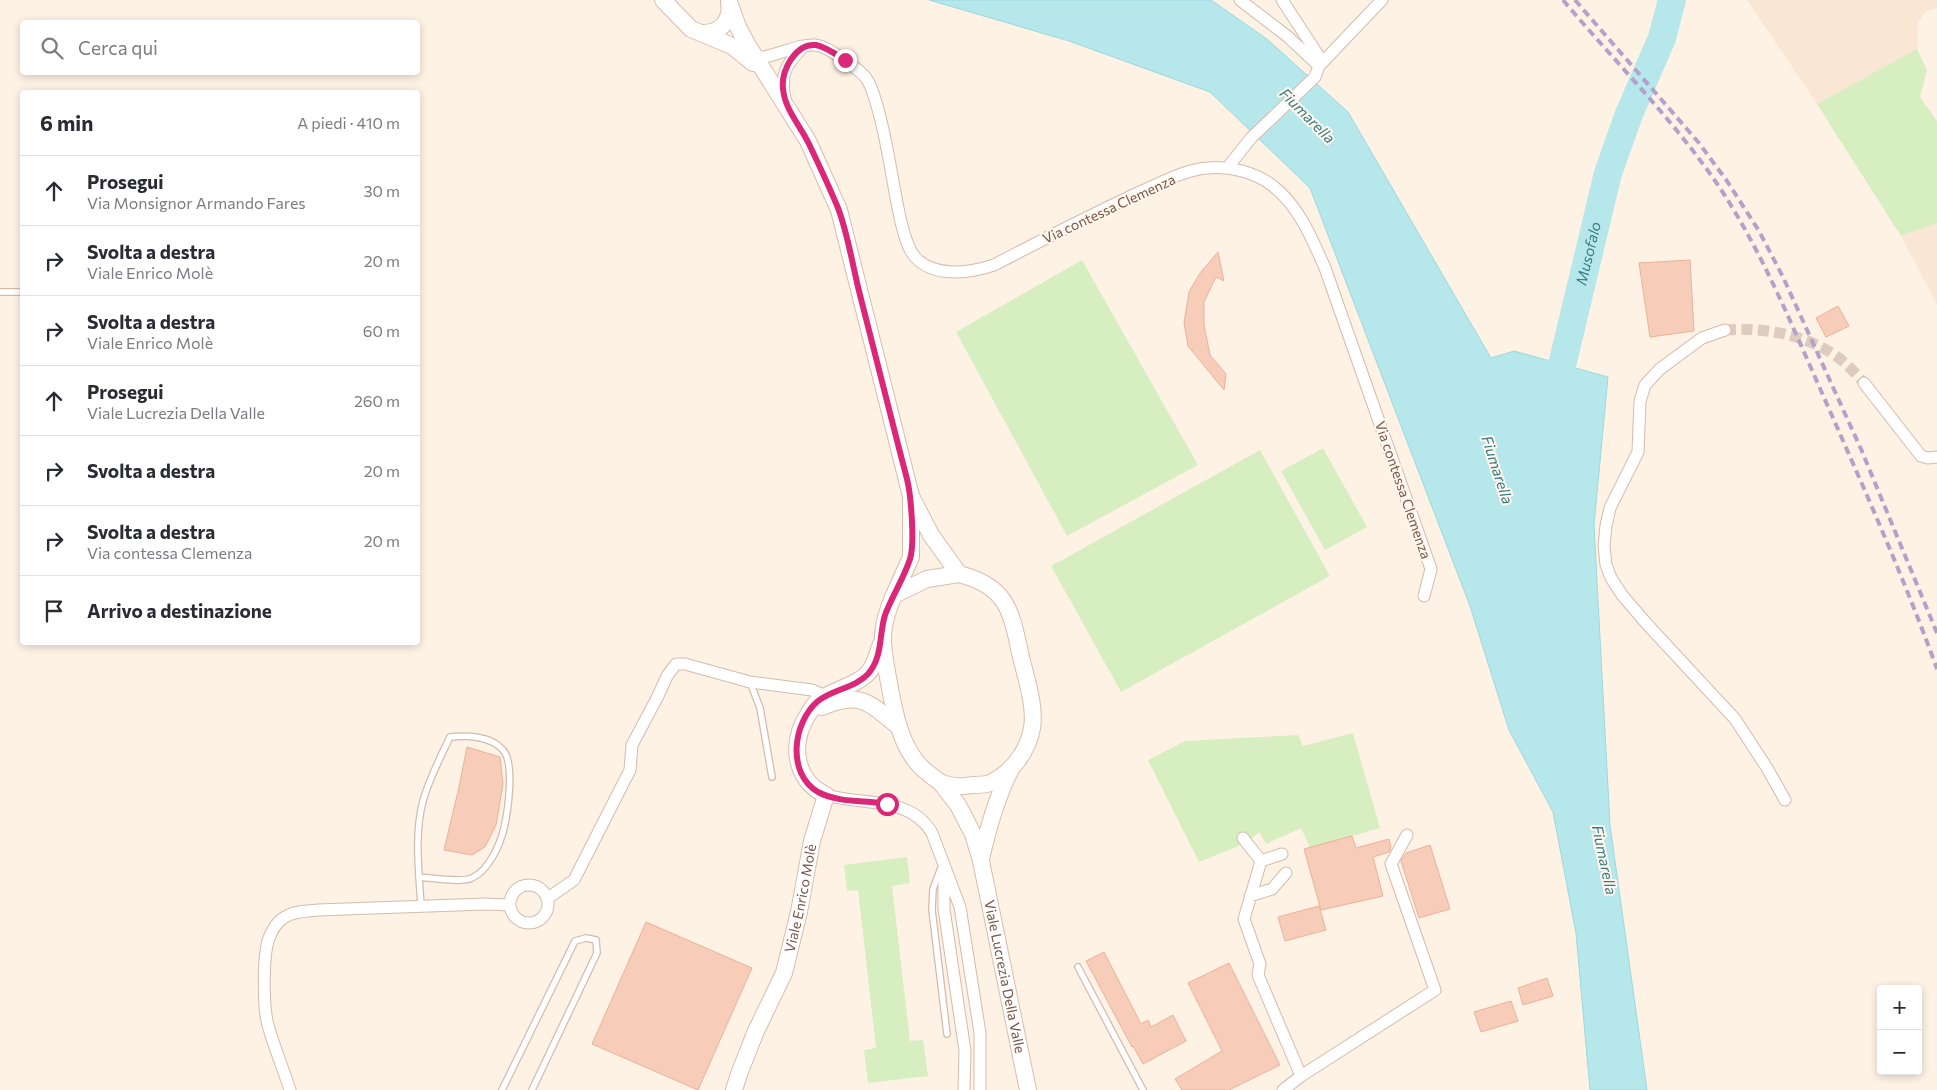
<!DOCTYPE html>
<html lang="it">
<head>
<meta charset="utf-8">
<style>
  :root { --surface:#fff; --page:#f7f7f7; --text:#2b2b33; --muted:#7c7c81; --line:#e1e1e2 }
  body { margin:0; font-family:Commissioner,sans-serif; background:var(--page); color:var(--text) }
  .controls { position:absolute; right:15px; bottom:15px; display:grid; overflow:hidden; border-radius:5px; box-shadow:0 2px 8px #0003 }
  .controls button { width:45px; height:45px; display:grid; place-items:center; padding:0; border:0; border-bottom:1px solid var(--line); background:var(--surface); color:var(--text); font:25px sans-serif }
  .stop { position:absolute; width:15px; height:15px; margin:-11px; border:4px solid #db2777; border-radius:50%; background:#fff }
  .stop.end { background:#db2777; border-color:#fff; box-shadow:0 1px 5px #0008 }
  .list { margin:0; padding:0; list-style:none }
  h2 { display:flex; justify-content:space-between; align-items:center; height:65px; margin:0; padding:0 20px; font-size:21px }
  h2 small { font-size:16px; font-weight:400; color:var(--muted) }
  .list li { display:grid; grid-template-columns:32px 1fr auto; gap:15px; align-items:center; box-sizing:border-box; height:70px; padding:0 20px; border-top:1px solid var(--line) }
  .list b { display:block; font-size:19px; white-space:nowrap }
  .list p { margin:0; font-size:16px; white-space:nowrap; color:var(--muted) }
  .list em { font-size:16px; font-style:normal; color:var(--muted) }
  .icon { flex:none; width:28px; height:28px; fill:none; stroke:currentColor; stroke-width:2; stroke-linecap:round; stroke-linejoin:round }
  .map { position:relative; flex:none; width:1937px; height:1090px; overflow:hidden }
  .search { position:absolute; background:var(--surface); box-shadow:0 2px 8px #0003; left:20px; top:20px; width:400px; height:55px; display:flex; align-items:center; gap:12px; box-sizing:border-box; padding:0 18px; border-radius:5px; color:var(--muted); font-size:19px }
  .panel { position:absolute; background:var(--surface); box-shadow:0 2px 8px #0003; left:20px; top:90px; width:400px; height:555px; border-radius:5px }
  .map>svg:first-child { display:block }
</style>
</head>
<body>
<div class="map">
<svg width="1937" height="1090" viewBox="0 0 1937 1090">
  <rect width="100%" height="100%" fill="#fef2e5"/>
  <path fill="#f9e6d5" d="M1747 0H1937V8L1926 11 1918 22 1917 49 1817 104Z
    M1937 223V305L1901 236Z"/>
  <path fill="#d7eec1" d="M1917 49 1927 70 1920 97 1937 121V223L1901 236 1817 104Z
    M1082 260 1198 465 1067 536 956 332Z
    M1323 448 1367 527 1325 550 1281 471Z
    M1260 450 1330 576 1121 692 1051 566Z
    M1353 733 1380 828 1310 848 1301 828 1266 844 1259 832 1246 843 1199 862 1148 760 1185 741 1298 735 1303 746Z
    M907 857 910 883 892 886 910 1041 923 1040 928 1076 868 1083 864 1050 876 1048 858 890 847 891 844 865Z"/>
  <path fill="#b6e7eb" stroke="#9cd8de" d="M929 0H1211L1267 39 1348 112 1491 358 1514 351 1608 377 1594 525 1610 825 1647 1090H1590L1576 933 1553 812 1509 730 1470 606 1310 188 1210 92 1069 41Z"/>
  <g fill="none" stroke-linecap="round" stroke-linejoin="round">
    <path stroke="#b6e7eb" stroke-width="28" id="s1" d="M1549 399 1563 361 1608 173 1629 114 1662 38 1672 0"/>
  </g>
  <path fill="#f7cdb9" stroke="#ebb198" d="M1218 252 1224 281 1216 277 1204 302V325L1210 355 1226 374 1224 390 1188 346 1184 323 1189 292 1200 273Z
    M1690 260 1694 331 1650 337 1639 263Z
    M1838 306 1849 326 1826 337 1816 318Z
    M467 747 500 757 503 784 496 825 485 847 472 855 444 850 459 787Z
    M1352 836 1356 848 1389 839 1391 848 1389 852 1373 857 1383 896 1321 910 1304 849Z
    M1430 845 1450 909 1419 918 1401 861 1406 853Z
    M1319 906 1326 930 1285 941 1278 917Z
    M646 922 752 968 698 1090 592 1044Z
    M1104 952 1141 1024 1148 1020 1151 1027 1173 1015 1186 1041 1143 1064 1133 1046 1132 1047 1086 961Z
    M1229 963 1280 1065 1229 1090H1182L1175 1079 1222 1051 1188 983Z
    M1547 978 1553 996 1523 1005 1518 988Z
    M1511 1001 1518 1021 1481 1032 1474 1012Z"/>
  <g fill="none" stroke-linecap="round" stroke-linejoin="round">
    <path stroke="#ddcbbe" stroke-width="11" stroke-dasharray="11 5.5" stroke-linecap="butt" d="M1725 330C1760 327 1804 334 1833 354 1846 362 1855 373 1864 383"/>
    <g stroke="#d4bbac" stroke-width="8">
      <path id="lane" d="M0 292H22
        M750 682 760 708 772 777
        M941 868 933 889 932 910 947 1034
        M419 877C432 878 462 883 472 878 489 870 500 845 504 828 508 811 515 763 503 750 491 736 467 735 450 737 440 758 429 779 423 801 414 835 419 872 421 906
        M1078 967 1143 1090
        M502 1090 575 941 586 938 596 940 597 953 532 1090"/>
    </g>
    <g stroke="#d4bbac" stroke-width="13">
      <path id="street" d="M1240 0 1287 36 1319 66
        M1282 0 1318 55 1319 66
        M756 58C776 57 795 44 815 45 826 46 837 55 845 61 854 67 863 72 868 81 874 92 877 105 880 117 889 151 893 187 901 222 904 233 907 248 915 257 934 278 970 273 994 265 1042 240 1091 215 1140 192 1161 183 1186 169 1208 168 1230 166 1255 172 1273 186 1299 206 1312 239 1325 268L1431 569 1424 596
        M785 99C780 74 786 64 803 47
        M1228 167 1251 138 1315 77 1319 66 1382 0
        M1725 330 1702 338 1660 369 1645 385 1640 401 1638 452 1610 508 1606 526 1604 546 1606 565 1611 578 1622 595 1646 623 1735 719 1767 768 1785 800
        M1864 383 1921 456 1928 458 1937 457
        M826 795C862 806 910 795 932 833L960 907 980 1033V1090
        M1243 838 1261 861
        M1261 861 1244 919 1260 964 1258 975 1301 1076
        M1261 861 1282 854
        M944 871V909L965 1051 964 1090
        M510 904a19 19 0 1 1 38 0a19 19 0 1 1-38 0Z
        M1250 896 1272 889 1286 873
        M548 898 574 880 630 770 632 745 658 696 667 676 676 664H685L750 682 812 690 825 696
        M290 1090C283 1068 274 1047 268 1025 263 1008 263 959 268 941 271 932 276 922 285 917 294 911 307 911 318 910L485 904 509 905
        M1283 1090 1301 1076 1435 990 1391 864 1407 835"/>
    </g>
    <g stroke="#dabcab" stroke-width="18">
      <g id="secondary">
        <path d="M663 0 691 29 732 46 753 63"/>
        <path d="M729 2 738 27 747 44 808 141 839 210 911 496 931 535 959 574"/>
        <path d="M703 33C721 33 732 20 729 2"/>
        <path d="M959 574C1006 586 1011 609 1020 653 1025 675 1036 706 1032 728 1028 751 1012 773 990 783 985 785 977 785 972 785 961 787 952 787 942 783 935 780 927 772 921 767 900 746 894 710 889 683 882 644 878 632 894 595L927 579Z"/>
        <path d="M894 595 911 557V501"/>
        <path d="M822 707C862 690 870 704 899 727"/>
        <path id="s2" d="M940 782 958 805 973 834 981 861 1028 1090"/>
        <path d="M981 859C988 828 996 799 1010 771"/>
        <path id="s3" d="M734 1090 739 1074 756 1031 784 973 799 912 812 841 826 795C793 780 790 741 809 713 812 709 814 704 818 701 833 690 852 687 866 675 875 667 877 654 881 644"/>
      </g>
    </g>
    <use href="#lane" stroke="#fff" stroke-width="5.5"/>
    <use href="#street" stroke="#fff" stroke-width="11"/>
    <use href="#secondary" stroke="#fff" stroke-width="16"/>
    <path stroke="#b4a1ca" stroke-width="4" stroke-dasharray="8 5" stroke-linecap="butt" d="M1563 0C1615 62 1674 120 1720 188 1762 252 1791 323 1822 393 1862 484 1903 575 1937 669
      M1575 0 1699 143 1727 181 1759 231 1783 277 1861 449 1937 633"/>
  </g>
  <g fill="none" stroke-linecap="round" stroke-linejoin="round">
    <path stroke="#db2777" stroke-width="6" d="M845 60C837 55 826 47 816 45 795 43 781 71 783 89 785 110 800 125 809 144 819 165 829 186 838 208 848 234 853 268 860 295 876 357 891 418 907 479 911 495 915 544 910 559 904 578 892 596 885 615 879 634 883 657 868 674 855 688 833 689 818 701 793 722 786 773 818 792 838 803 865 800 887 804"/>
  </g>
  <g text-anchor="middle" stroke-width="4" stroke-linejoin="round" paint-order="stroke">
    <g font-size="14" fill="#7a5547" stroke="#fff7ed">
      <text transform="translate(1109 209) rotate(-25)" y="5">Via contessa Clemenza</text>
      <text transform="translate(1403 490) rotate(71)" y="5">Via contessa Clemenza</text>
      <text dy="5" stroke="none"><textPath href="#s3" startOffset="204">Viale Enrico Molè</textPath></text>
      <text dy="5" stroke="none"><textPath href="#s2" startOffset="208">Viale Lucrezia Della Valle</textPath></text>
    </g>
    <g font-size="15" font-style="italic" fill="#387b82" stroke="#fff7ed">
      <text transform="translate(1307 116) rotate(45)" y="5">Fiumarella</text>
      <text dy="5" stroke="none"><textPath href="#s1" startOffset="151">Musofalo</textPath></text>
      <text transform="translate(1497 470) rotate(72)" y="5">Fiumarella</text>
      <text transform="translate(1604 860) rotate(78)" y="5">Fiumarella</text>
    </g>
  </g>
</svg>
<div class="controls">
<button>+</button>
<button>−</button>
</div>
<div class="stop" style="left:887px;top:804px"></div>
<div class="stop end" style="left:845px;top:60px"></div>
<div class="search"><svg class="icon" aria-label="search" viewBox="0 0 24 24"><circle cx="10" cy="10" r="6"/><path d="M15 15l6 6"/></svg>Cerca qui</div>
<section class="panel">
<h2>6 min<small>A piedi · 410 m</small></h2>
<ul class="list">
<li><svg class="icon" aria-label="ahead" viewBox="0 0 24 24"><path d="M12 20V5M6 11l6-6 6 6"/></svg><div><b>Prosegui</b><p>Via Monsignor Armando Fares</p></div><em>30 m</em></li>
<li><svg class="icon" aria-label="right" viewBox="0 0 24 24"><path d="M7 20v-9h11M14 6l5 5-5 5"/></svg><div><b>Svolta a destra</b><p>Viale Enrico Molè</p></div><em>20 m</em></li>
<li><svg class="icon" aria-label="right" viewBox="0 0 24 24"><path d="M7 20v-9h11M14 6l5 5-5 5"/></svg><div><b>Svolta a destra</b><p>Viale Enrico Molè</p></div><em>60 m</em></li>
<li><svg class="icon" aria-label="ahead" viewBox="0 0 24 24"><path d="M12 20V5M6 11l6-6 6 6"/></svg><div><b>Prosegui</b><p>Viale Lucrezia Della Valle</p></div><em>260 m</em></li>
<li><svg class="icon" aria-label="right" viewBox="0 0 24 24"><path d="M7 20v-9h11M14 6l5 5-5 5"/></svg><div><b>Svolta a destra</b></div><em>20 m</em></li>
<li><svg class="icon" aria-label="right" viewBox="0 0 24 24"><path d="M7 20v-9h11M14 6l5 5-5 5"/></svg><div><b>Svolta a destra</b><p>Via contessa Clemenza</p></div><em>20 m</em></li>
<li><svg class="icon" aria-label="arrive" viewBox="0 0 24 24"><path d="M6 21V4h12l-3 4 3 4H6"/></svg><div><b>Arrivo a destinazione</b></div></li>
</ul>
</section>
</div>
</body>
</html>
